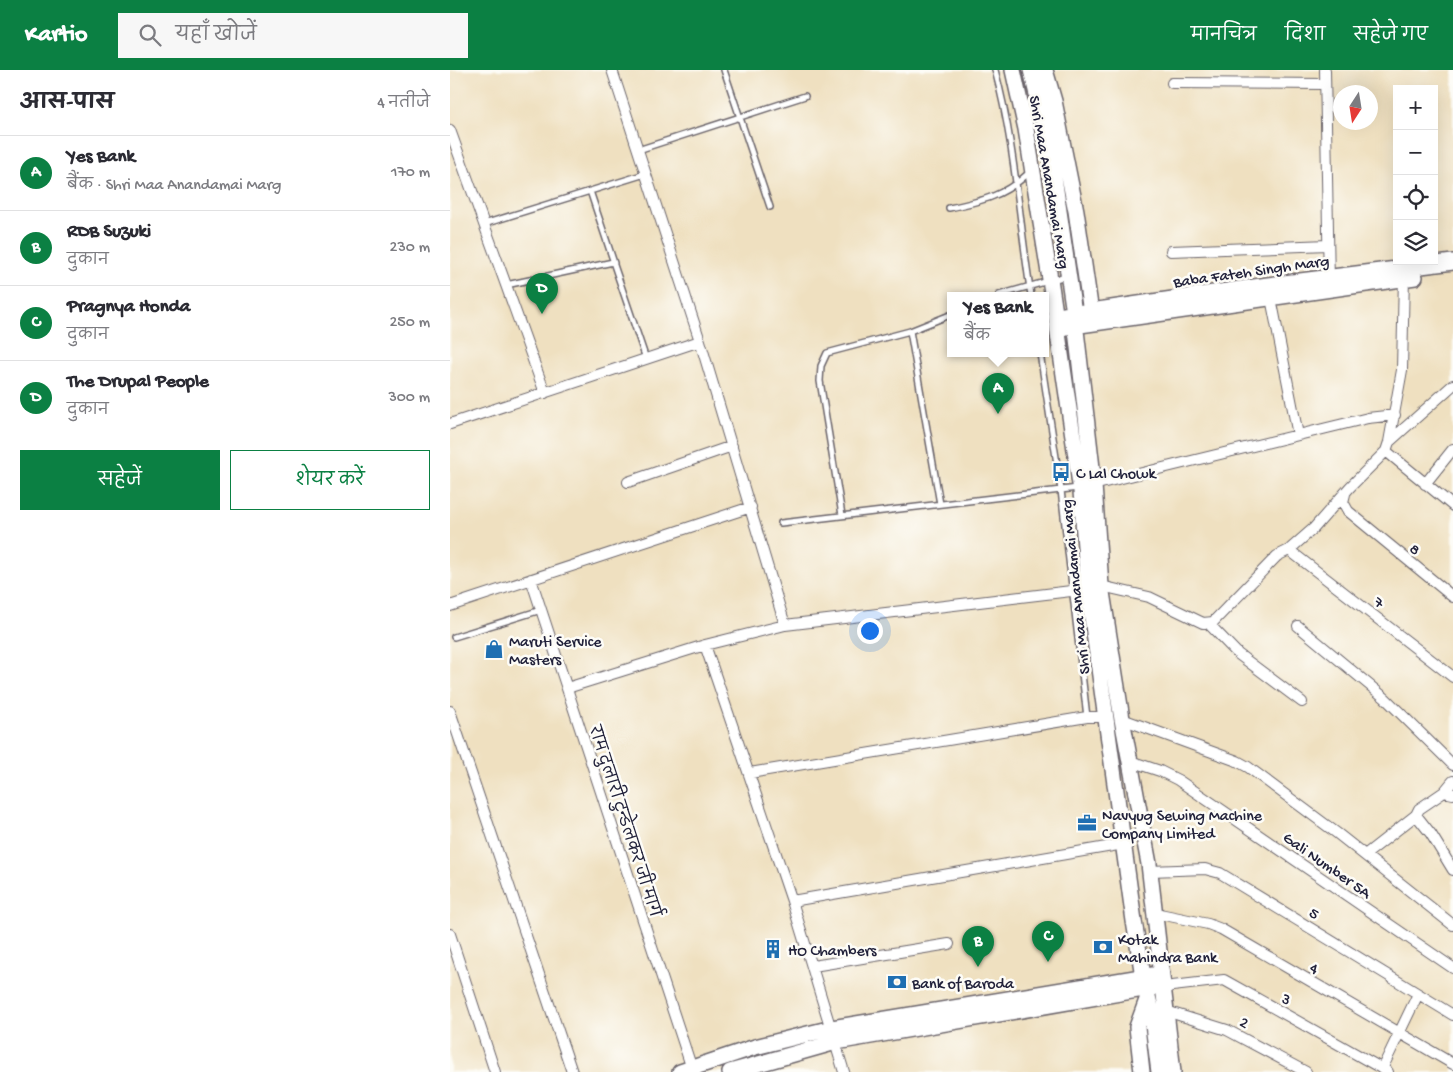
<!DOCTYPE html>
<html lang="hi">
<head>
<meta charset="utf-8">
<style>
  :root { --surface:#fff; --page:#f7f7f7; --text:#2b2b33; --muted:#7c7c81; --line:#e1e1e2; --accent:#0b8043 }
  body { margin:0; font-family:"Gochi Hand","Playpen Sans Deva",sans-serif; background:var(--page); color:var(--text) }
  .controls { position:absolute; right:15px; top:15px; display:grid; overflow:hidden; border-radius:0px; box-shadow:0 5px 20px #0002 }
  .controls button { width:45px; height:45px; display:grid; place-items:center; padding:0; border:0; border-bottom:1px solid var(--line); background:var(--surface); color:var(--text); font:25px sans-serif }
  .compass { position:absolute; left:883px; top:15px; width:45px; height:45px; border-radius:50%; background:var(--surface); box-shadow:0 5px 20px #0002; rotate:192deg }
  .you { position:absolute; left:419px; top:560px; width:18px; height:18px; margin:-12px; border:4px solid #fff; border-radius:50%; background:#1a73e8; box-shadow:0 0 0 8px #1a73e833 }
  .badge { display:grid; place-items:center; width:32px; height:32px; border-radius:50%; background:var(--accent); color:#fff; font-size:16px; font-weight:700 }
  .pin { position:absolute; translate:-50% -41px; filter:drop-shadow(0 1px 2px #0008) }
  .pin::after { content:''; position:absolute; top:26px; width:18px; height:15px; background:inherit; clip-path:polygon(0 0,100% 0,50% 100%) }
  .popup { position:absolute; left:497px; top:222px; width:102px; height:65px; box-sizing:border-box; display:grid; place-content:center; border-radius:0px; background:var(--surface); filter:drop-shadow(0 1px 4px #0005); font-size:16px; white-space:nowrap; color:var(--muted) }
  .popup b { font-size:19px; color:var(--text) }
  .popup::after { content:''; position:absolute; left:50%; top:100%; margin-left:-10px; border:10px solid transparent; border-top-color:var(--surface) }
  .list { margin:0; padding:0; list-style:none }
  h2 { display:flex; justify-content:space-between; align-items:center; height:65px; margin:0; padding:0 20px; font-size:21px }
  h2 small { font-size:16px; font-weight:400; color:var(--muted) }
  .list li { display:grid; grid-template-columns:32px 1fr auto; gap:15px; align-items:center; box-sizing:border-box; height:75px; padding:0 20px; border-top:1px solid var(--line) }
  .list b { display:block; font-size:19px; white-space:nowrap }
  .list p { margin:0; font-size:16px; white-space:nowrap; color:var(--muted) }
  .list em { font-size:16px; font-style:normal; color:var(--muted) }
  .actions { display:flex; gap:10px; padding:15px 20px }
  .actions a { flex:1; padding:11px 0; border:1px solid var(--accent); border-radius:0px; text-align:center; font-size:18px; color:var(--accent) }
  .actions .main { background:var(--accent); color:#fff }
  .icon { flex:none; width:28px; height:28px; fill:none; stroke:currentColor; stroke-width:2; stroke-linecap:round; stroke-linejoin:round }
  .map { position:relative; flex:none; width:1003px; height:1002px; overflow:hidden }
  header { display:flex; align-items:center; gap:30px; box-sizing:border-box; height:70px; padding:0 25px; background:var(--accent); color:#fff }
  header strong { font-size:24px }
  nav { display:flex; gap:28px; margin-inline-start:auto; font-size:18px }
  .search { width:350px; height:45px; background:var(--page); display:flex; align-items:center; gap:12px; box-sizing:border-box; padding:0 18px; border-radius:0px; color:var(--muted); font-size:19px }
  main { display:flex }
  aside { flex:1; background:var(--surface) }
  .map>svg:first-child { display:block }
</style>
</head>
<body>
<header>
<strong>Kartio</strong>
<div class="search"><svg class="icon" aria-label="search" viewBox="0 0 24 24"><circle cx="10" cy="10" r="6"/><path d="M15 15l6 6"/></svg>यहाँ खोजें</div>
<nav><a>मानचित्र</a><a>दिशा</a><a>सहेजे गए</a></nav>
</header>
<main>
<aside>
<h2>आस-पास<small>4 नतीजे</small></h2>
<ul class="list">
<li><span class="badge">A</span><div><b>Yes Bank</b><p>बैंक · Shri Maa Anandamai Marg</p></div><em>170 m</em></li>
<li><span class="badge">B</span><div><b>RDB Suzuki</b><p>दुकान</p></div><em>230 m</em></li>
<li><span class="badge">C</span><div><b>Pragnya Honda</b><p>दुकान</p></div><em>250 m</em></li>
<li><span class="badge">D</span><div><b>The Drupal People</b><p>दुकान</p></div><em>300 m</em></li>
</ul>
<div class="actions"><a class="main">सहेजें</a><a>शेयर करें</a></div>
</aside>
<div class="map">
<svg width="1003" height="1002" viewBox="0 0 1003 1002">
  <rect width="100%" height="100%" fill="#fdfcf7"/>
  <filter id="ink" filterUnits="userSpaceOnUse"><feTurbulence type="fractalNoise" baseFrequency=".02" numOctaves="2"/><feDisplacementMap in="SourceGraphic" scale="10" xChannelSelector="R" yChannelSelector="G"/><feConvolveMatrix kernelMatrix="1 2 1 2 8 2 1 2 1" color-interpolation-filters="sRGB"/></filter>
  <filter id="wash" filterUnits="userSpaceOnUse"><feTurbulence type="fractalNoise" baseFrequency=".0096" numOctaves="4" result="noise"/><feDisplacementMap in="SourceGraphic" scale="20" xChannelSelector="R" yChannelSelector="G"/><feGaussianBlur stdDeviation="1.12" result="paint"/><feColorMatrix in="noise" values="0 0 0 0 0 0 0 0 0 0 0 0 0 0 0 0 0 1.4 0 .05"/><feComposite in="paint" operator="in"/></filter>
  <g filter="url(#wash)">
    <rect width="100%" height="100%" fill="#efe0c0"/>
  </g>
  <g filter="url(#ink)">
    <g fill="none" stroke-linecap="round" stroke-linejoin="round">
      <g stroke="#6a646a" stroke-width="8">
        <path id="lane" d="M274 0 320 137
          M545 0C565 74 569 150 581 225
          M188 80 355 26
          M140 121 164 193
          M499 138C533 131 554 126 580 102
          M34 154 195 104
          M56 215 163 192 196 289
          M549 225 616 206
          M460 261 490 434
          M590 283 611 420 637 647
          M392 445 370 311 371 296 377 283 460 261 500 245
          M331 453 628 418
          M4 567 91 540"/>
      </g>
      <g stroke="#6a646a" stroke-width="12">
        <path id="street" d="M162 0 250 271 335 555
          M875 0 879 213
          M722 13 875 14
          M0 60 95 323
          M721 181 878 175
          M821 228 848 365
          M0 354 250 271
          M939 372 1003 315
          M936 381 1003 436
          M178 412 282 376
          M975 414 1003 379
          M639 416 918 348 945 345
          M895 424 893 432 898 441 1003 527
          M839 480 1003 607
          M81 509 243 1002
          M651 516 699 527 753 553 763 552 827 486 839 480 864 458 900 417 936 381 939 372 952 300 954 205
          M0 536 301 437
          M758 553 788 584 852 632
          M848 556 935 628 1003 695
          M255 575 342 831 394 1002
          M117 618 255 575 335 555 638 519
          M0 641 122 1002
          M672 649 787 691 798 697 888 764 1003 855
          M680 691 710 701 728 710 1003 898
          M300 703 637 647H656
          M994 722 1003 711
          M1003 724 994 722 969 739 966 745 981 764 1003 800
          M915 785 966 745
          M700 801 755 799 770 803 1003 945
          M342 831 674 774
          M705 843 758 854 771 859 1003 994
          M0 864 45 1002
          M363 896 499 874
          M714 917 774 910 938 1002
          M716 941 777 960 856 1002
          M932 999 968 924"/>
      </g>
      <g stroke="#6a646a" stroke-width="18">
        <path id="secondary" d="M563 0 576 59 600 209 631 421 638 519 684 851 693 906 701 939 709 1002
          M581 0 599 73 624 243 644 415 651 516 672 649 699 794 723 1002
          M595 0 604 31 626 141 642 249
          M614 245 818 215 1003 192
          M616 257 965 207
          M230 1002 305 977 382 958 703 905
          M280 1002 386 972 705 917
          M692 1002 687 957 698 927"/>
      </g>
      <use href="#lane" stroke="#fff" stroke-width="5"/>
      <use href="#street" stroke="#fff" stroke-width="10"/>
      <use href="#secondary" stroke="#fff" stroke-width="15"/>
    </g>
  </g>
  <defs>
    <g id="bus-bare" transform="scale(1.5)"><path d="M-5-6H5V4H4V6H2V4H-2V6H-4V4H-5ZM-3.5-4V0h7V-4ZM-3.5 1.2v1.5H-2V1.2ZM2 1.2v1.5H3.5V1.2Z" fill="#1f6fb2" stroke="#fdfcf7" stroke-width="2.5" paint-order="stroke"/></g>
    <g id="shop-bare" transform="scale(1.5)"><path d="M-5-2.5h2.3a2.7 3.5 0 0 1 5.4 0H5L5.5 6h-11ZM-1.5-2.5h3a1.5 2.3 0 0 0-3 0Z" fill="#1f6fb2" stroke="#fdfcf7" stroke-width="2.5" paint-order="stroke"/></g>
    <g id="office-bare" transform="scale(1.5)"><path d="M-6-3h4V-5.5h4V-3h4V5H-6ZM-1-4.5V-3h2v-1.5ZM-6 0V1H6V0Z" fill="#1f6fb2" stroke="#fdfcf7" stroke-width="2.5" paint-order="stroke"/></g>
    <g id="bank-bare" transform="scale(1.5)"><path d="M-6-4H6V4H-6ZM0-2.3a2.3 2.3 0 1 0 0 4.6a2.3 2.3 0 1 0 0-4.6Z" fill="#1f6fb2" stroke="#fdfcf7" stroke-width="2.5" paint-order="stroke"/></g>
    <g id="building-bare" transform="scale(1.5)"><path d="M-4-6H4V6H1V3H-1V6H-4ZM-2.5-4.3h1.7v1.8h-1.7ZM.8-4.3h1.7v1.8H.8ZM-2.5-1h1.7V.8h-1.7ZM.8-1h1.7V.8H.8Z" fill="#1f6fb2" stroke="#fdfcf7" stroke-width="2.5" paint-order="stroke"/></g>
  </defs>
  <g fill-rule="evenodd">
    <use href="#bus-bare" x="611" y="402"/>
    <use href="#shop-bare" x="44" y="579"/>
    <use href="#office-bare" x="637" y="753"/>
    <use href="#bank-bare" x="653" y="877"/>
    <use href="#building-bare" x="323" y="879"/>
    <use href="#bank-bare" x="447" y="912"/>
  </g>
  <g text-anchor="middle" stroke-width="5" stroke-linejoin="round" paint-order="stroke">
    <g font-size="16" fill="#22223b" stroke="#fdfcf7">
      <text transform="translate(601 112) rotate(80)" y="6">Shri Maa Anandamai Marg</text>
      <text transform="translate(801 200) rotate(-8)" y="6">Baba Fateh Singh Marg</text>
      <text transform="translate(966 478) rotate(39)" y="6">8</text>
      <text transform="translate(624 517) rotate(-96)" y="6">Shri Maa Anandamai Marg</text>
      <text transform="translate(930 531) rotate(38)" y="6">7</text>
      <text transform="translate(176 751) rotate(72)" y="6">राम दुलारी टुन्डेलकर जी मार्ग</text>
      <text transform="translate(878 794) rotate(35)" y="6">Gali Number 5A</text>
      <text transform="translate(865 842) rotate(31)" y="6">5</text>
      <text transform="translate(865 897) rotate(30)" y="6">4</text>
      <text transform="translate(837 928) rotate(30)" y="6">3</text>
      <text transform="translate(795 951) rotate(26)" y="6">2</text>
    </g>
    <g font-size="16" fill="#22223b" stroke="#fdfcf7" text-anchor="start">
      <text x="626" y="408">C Lal Chowk</text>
      <text x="59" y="576">Maruti Service<tspan x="59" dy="18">Masters</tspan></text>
      <text x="652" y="750">Navyug Sewing Machine<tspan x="652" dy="18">Company Limited</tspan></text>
      <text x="668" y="874">Kotak<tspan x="668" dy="18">Mahindra Bank</tspan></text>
      <text x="338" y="885">HO Chambers</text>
      <text x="462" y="918">Bank of Baroda</text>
    </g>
  </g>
</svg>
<div class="controls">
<button>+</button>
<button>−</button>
<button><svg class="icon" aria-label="locate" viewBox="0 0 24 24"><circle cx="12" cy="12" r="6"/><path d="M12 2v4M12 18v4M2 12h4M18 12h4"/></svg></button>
<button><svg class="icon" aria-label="layers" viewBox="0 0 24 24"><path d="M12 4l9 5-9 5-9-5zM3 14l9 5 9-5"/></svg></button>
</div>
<svg class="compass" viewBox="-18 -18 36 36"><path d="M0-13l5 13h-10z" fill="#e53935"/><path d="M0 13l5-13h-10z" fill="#7c7c81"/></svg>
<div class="you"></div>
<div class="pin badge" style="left:548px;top:344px">A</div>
<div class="popup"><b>Yes Bank</b>बैंक</div>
<div class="pin badge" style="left:528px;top:897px">B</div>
<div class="pin badge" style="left:598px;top:892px">C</div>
<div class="pin badge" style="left:92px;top:244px">D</div>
</div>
</main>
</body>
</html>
